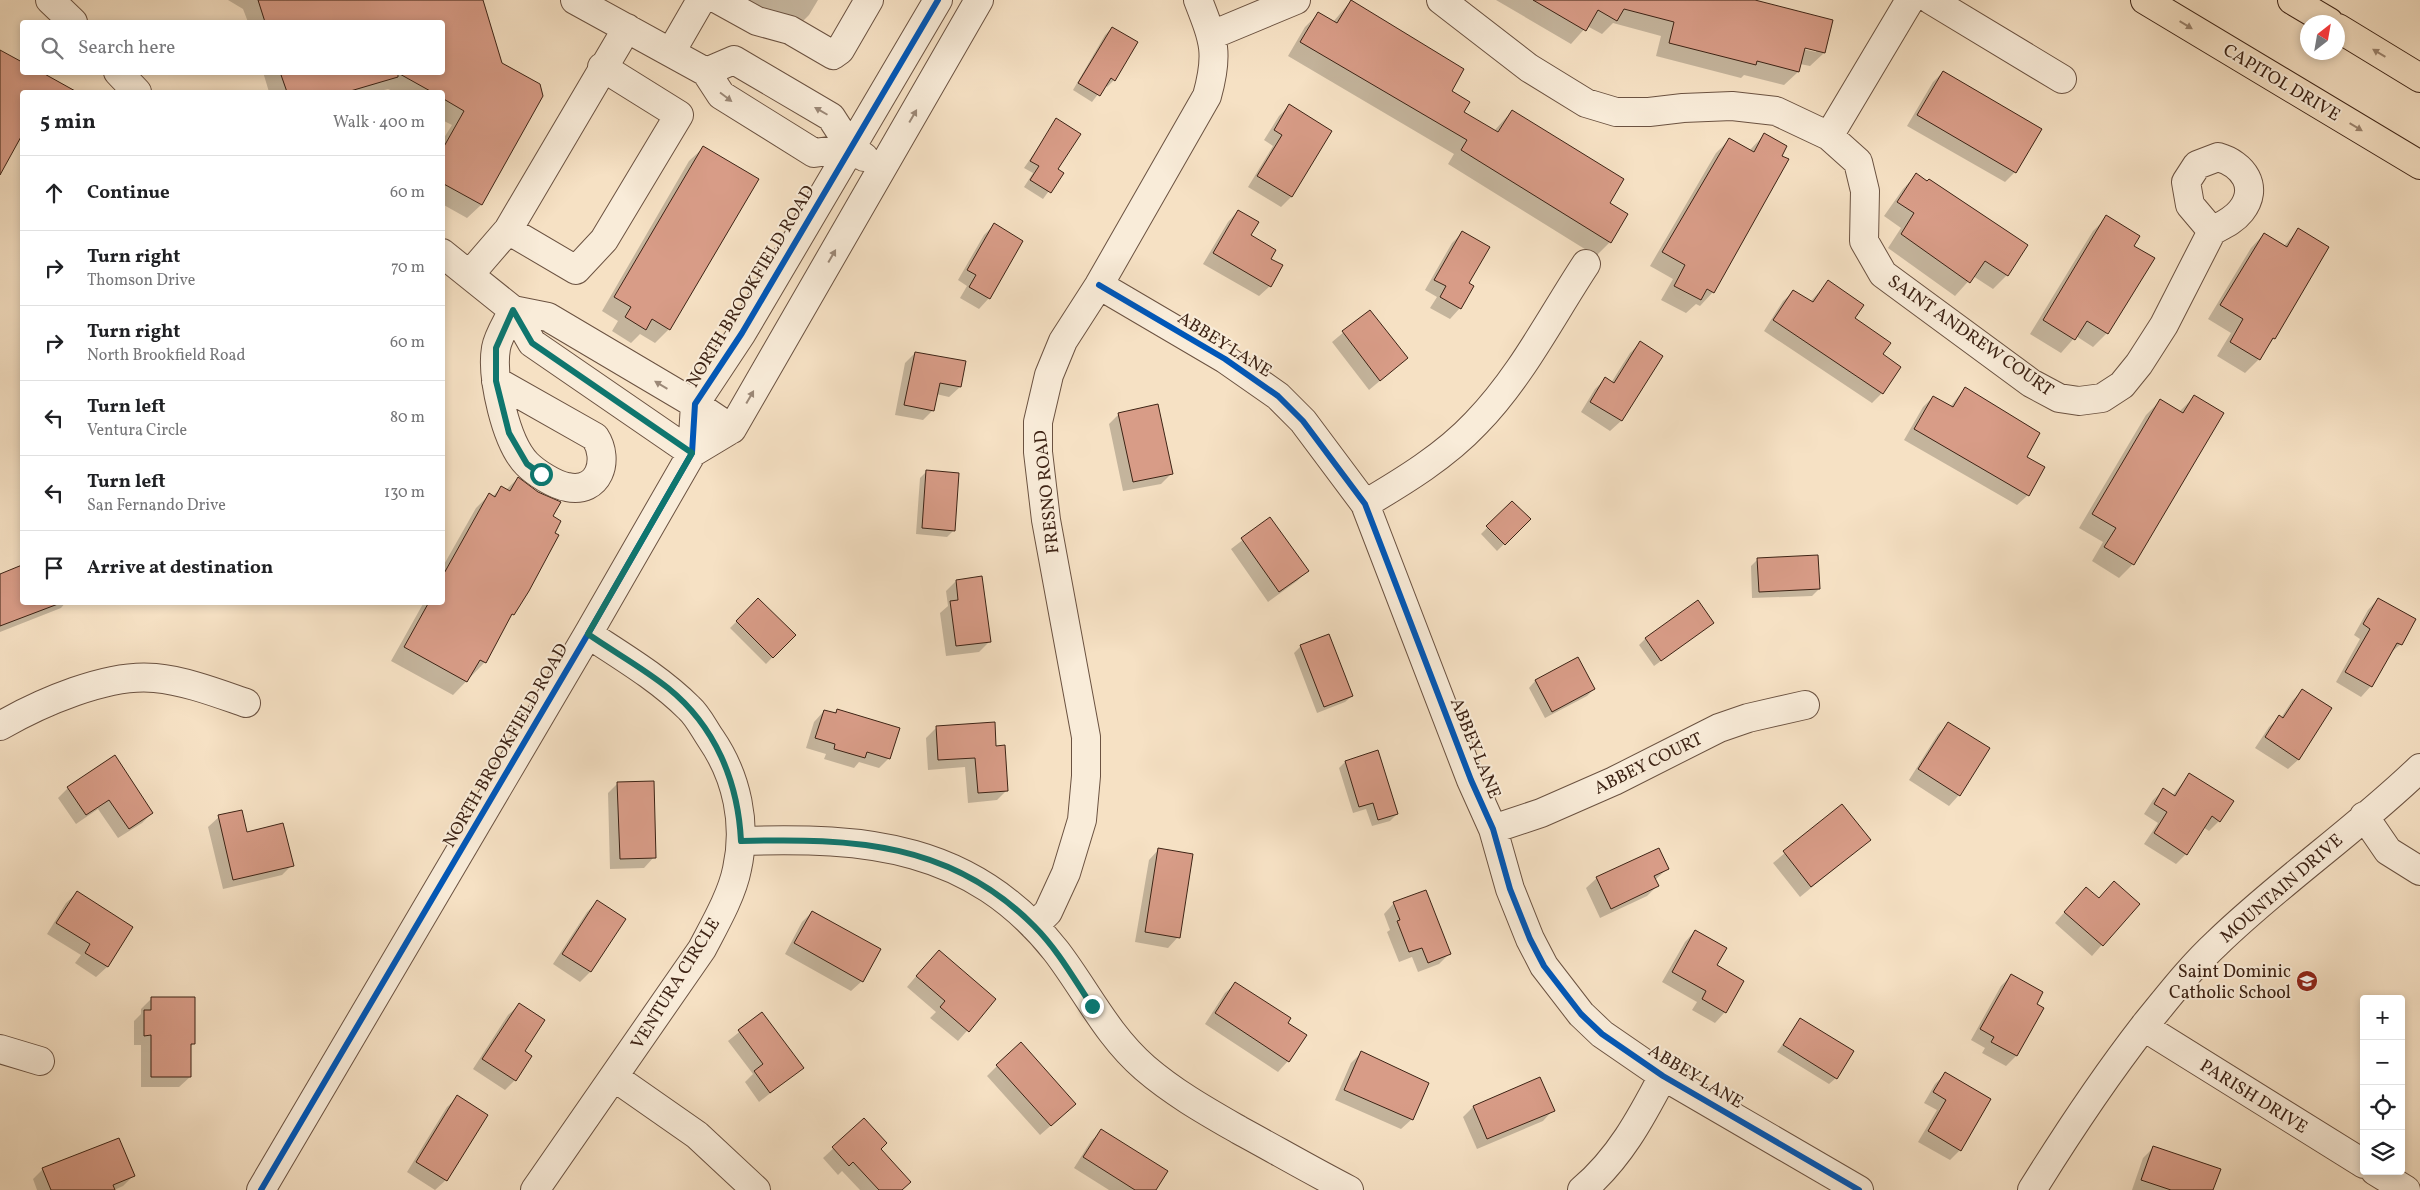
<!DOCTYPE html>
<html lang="en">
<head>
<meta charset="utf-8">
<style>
  :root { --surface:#fff; --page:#f2f2f2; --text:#202124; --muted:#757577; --line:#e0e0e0 }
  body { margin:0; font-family:Vollkorn,serif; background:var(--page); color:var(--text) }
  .controls { position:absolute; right:15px; bottom:15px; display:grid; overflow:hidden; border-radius:5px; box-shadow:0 2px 8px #0003 }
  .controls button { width:45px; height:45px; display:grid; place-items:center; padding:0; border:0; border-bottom:1px solid var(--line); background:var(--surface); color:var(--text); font:25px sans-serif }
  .compass { position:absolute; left:2300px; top:15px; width:45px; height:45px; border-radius:50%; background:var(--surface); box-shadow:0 2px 8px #0003; rotate:31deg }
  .stop { position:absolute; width:15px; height:15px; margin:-11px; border:4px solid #0f766e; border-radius:50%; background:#fff }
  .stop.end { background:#0f766e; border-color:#fff; box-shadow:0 1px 5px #0008 }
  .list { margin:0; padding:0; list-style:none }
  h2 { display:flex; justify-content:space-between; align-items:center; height:65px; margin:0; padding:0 20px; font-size:21px }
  h2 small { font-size:16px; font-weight:400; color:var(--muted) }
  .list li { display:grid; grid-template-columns:32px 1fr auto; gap:15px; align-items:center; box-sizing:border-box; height:75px; padding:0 20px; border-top:1px solid var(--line) }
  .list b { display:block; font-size:19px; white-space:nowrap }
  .list p { margin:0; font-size:16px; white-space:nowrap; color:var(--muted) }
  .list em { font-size:16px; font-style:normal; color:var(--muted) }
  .icon { flex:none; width:28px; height:28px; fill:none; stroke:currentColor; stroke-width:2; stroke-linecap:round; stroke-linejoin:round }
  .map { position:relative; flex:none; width:2420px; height:1190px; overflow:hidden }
  .search { position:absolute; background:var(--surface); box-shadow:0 2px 8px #0003; left:20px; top:20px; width:425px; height:55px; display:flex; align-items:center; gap:12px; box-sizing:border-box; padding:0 18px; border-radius:5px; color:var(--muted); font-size:19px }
  .panel { position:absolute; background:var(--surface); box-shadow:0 2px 8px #0003; left:20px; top:90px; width:425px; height:515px; border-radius:5px }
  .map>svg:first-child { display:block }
</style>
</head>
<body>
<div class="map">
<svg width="2420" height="1190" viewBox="0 0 2420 1190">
  <rect width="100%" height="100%" fill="#f6e1c4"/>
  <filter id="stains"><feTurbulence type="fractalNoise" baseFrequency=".004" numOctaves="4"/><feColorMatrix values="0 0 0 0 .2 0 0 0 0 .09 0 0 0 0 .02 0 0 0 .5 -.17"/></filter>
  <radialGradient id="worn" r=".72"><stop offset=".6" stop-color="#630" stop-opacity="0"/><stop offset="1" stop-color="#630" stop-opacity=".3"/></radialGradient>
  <path fill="#0003" fill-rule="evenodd" d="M228 0H481L501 64 542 96 481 205 467 218 442 204V141L452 125 442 120V92H395L388 89 376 92H269L263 72H442V22H248L243 9Z
    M743 0H818L809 15 795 29Z
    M1496 0H1750L1832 21 1824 53 1810 66 1800 64 1798 72 1784 85 1744 75 1741 78 1656 56 1661 36 1613 23 1602 34 1587 26 1571 44ZM1799 45 1816 50V52L1798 48Z
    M1351 1 1450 91 1462 112 1494 131 1512 111 1608 203 1627 215 1610 242 1596 256 1448 164 1454 154 1288 56 1305 27 1318 14 1333 22Z
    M1112 28 1114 80 1107 87 1105 85 1092 102 1073 90 1105 35Z
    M0 51 22 64V72L52 80 44 92H22V132L10 154 0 165Z
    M1943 72 2015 172 2005 182 1907 126 1933 82Z
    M1289 106 1331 131 1291 197 1281 207 1248 187 1273 146 1264 140 1279 116Z
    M1057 120V169L1062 173 1043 199 1024 187 1033 173 1024 168Z
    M1764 135 1713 292 1700 306 1696 304 1686 313 1661 300 1673 279 1650 266 1716 153 1730 139 1749 151Z
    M703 148 669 329 655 343 640 334 631 343 612 331 618 321 602 311 689 161Z
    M1916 175 2027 245 2007 275 1993 289 1973 276 1955 296 1888 248 1901 228 1884 216 1903 189Z
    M1238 211 1249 235 1270 259 1282 266 1270 286 1259 296 1203 264 1228 222Z
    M2107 217 2132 246 2107 333 2093 347 2076 336 2061 353 2030 334 2093 231Z
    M994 225 1022 241 989 298 979 309 960 298 967 286 958 280 984 235Z
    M2298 230 2274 338 2259 359 2245 373 2217 356 2231 333 2208 319 2251 248 2264 234 2284 246Z
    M1462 233 1467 284 1460 308 1450 319 1430 308 1437 297 1425 290 1452 243Z
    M1828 282 1881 355 1882 393 1872 403 1764 331 1783 301 1794 291 1810 302Z
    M1369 311 1407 358 1369 390 1332 342Z
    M1640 343 1661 357 1621 421 1610 431 1581 412 1595 389 1605 379 1611 383 1630 353Z
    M915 353 960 387 949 397 936 394 933 410 923 420 895 415 905 363Z
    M1965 388 2001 409 2000 411 2025 457 2028 495 2017 505 1904 440 1923 407 1933 397 1950 407Z
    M2194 397 2133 564 2119 578 2092 561 2103 542 2079 528 2146 415 2160 401 2179 412Z
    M1119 414 1172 473 1161 484 1123 491 1109 424Z
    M927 471 954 530 947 537 916 534 920 478Z
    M518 478 538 493 551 517 553 533 557 535 485 662 453 695 391 661 424 602H442V568L476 508 489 495 492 497 501 488 506 490Z
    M1512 503 1529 519 1497 551 1481 534Z
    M1270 519 1307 571 1297 581 1268 602 1231 549Z
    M1758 559 1819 589 1812 596 1752 598 1751 566Z
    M22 567V602H66L61 608 0 632V575Z
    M956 581 989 642 979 652 946 656 940 613 948 606 946 591Z
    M2378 599 2401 644 2389 654 2371 686 2361 697 2336 682 2360 639 2354 635 2368 610Z
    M758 600 794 635 766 664 730 628Z
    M1713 623 1654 666 1639 645 1646 638Z
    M1301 646 1352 696 1345 702 1317 713 1294 653Z
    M1578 659 1594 689 1587 696 1545 718 1529 688 1535 681Z
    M2302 691 2299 759 2288 769 2255 748 2269 727 2279 717 2281 718 2292 701Z
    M837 710 889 758 879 768 859 762 854 768 824 759 826 754 806 748 814 722 824 711 834 714Z
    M1949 724 1989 749 1959 795 1949 806 1909 780 1938 734Z
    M936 728 995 747 1007 790 997 800 968 803 965 767 928 770 926 738Z
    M1345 762 1397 814 1390 821 1372 826 1366 809 1353 813 1339 768Z
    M2189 775 2219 821 2209 831 2203 827 2186 854 2176 864 2144 844 2158 823 2144 814 2153 800 2163 790 2172 796Z
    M618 783 654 857 644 868 610 869 608 793Z
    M68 788 152 813 142 823 118 838 98 809 76 824 58 798Z
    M1842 806 1869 840 1800 897 1773 863Z
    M219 817 246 833 292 865 282 875 223 889 208 827Z
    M1159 849 1178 937 1168 948 1135 942 1149 860Z
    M1667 869 1655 880 1657 886 1647 896 1600 918 1586 888 1597 878Z
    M77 893 131 927 107 967 96 977 75 963 81 955 47 934 66 903Z
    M2076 899H2098L2138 904 2092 956 2055 923Z
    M597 902 624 919 590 972 580 982 553 964 587 912Z
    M1394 903 1449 954 1439 964 1418 972 1412 957 1399 962 1387 932 1390 930 1384 914Z
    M812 912 862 981 851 991 785 954 802 922Z
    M1695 931 1716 966 1725 1012 1715 1023 1692 1010 1697 1002 1662 982 1685 942Z
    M928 962 995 999 958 1041 930 1018 936 1012 907 987Z
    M2012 975 2035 1004 2043 1008 2016 1056 2006 1066 1982 1053 1985 1048 1971 1040 2001 986Z
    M1236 983 1305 1035 1288 1061 1278 1072 1205 1024 1225 993Z
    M152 998 194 1043 189 1048 190 1077 179 1087H141V1045H134V1021L141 1014V1009Z
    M519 1005 523 1052 515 1080 505 1090 473 1069 508 1015Z
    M762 1014 802 1068 759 1102 745 1082 753 1074 728 1041Z
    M1800 1020 1836 1078 1829 1084 1777 1052Z
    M1361 1053 1412 1119 1401 1129 1335 1100 1351 1063Z
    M997 1066 1064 1114 1040 1135 987 1076Z
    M1945 1074 1960 1150 1950 1160 1918 1142 1937 1110 1924 1103 1935 1084Z
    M1540 1079 1553 1110 1543 1121 1477 1149 1463 1117 1473 1107Z
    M458 1097 446 1180 435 1190 407 1172 447 1107Z
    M864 1120 880 1149 901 1190H860L842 1171 838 1175 823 1158Z
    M1102 1131 1154 1190H1109L1074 1168 1091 1141Z
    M2153 1148 2212 1190H2132L2143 1158Z
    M43 1169 133 1176 123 1186 114 1190H37L33 1179Z"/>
  <path fill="#d89c87" stroke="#3d2315" d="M258 0H483L502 63 540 84 543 96 482 205 442 183V150L464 111 442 98V92H432L398 73V77L347 92H287L280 72H442V22H265Z
    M1351 0 1464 69 1452 91 1470 102 1464 112 1498 132 1512 110 1624 179 1610 203 1628 214 1611 243 1461 150 1467 140 1300 42 1318 12 1337 23Z
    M1533 0H1755L1833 20 1825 53 1805 48 1799 72 1757 61 1756 65 1669 43 1674 22 1624 9 1617 21 1598 10 1586 31Z
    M1112 27 1138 42 1115 81 1111 78 1100 96 1078 83Z
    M0 50 22 62V72H41L77 92H22V135L0 175Z
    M1943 71 2042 129 2016 173 1917 115Z
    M1289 104 1332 131 1292 197 1257 176 1282 135 1274 130Z
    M1056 118 1081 134 1058 169 1064 173 1051 193 1030 180 1039 166 1030 161Z
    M1764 133 1787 146 1782 156 1789 159 1714 293 1707 289 1701 300 1674 286 1685 265 1662 252 1729 138 1754 152Z
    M703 146 759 179 670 330 652 319 646 330 625 317 631 307 614 297Z
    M1916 173 1927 181 1929 179 2028 245 2008 276 1985 261 1970 283 1901 234 1914 213 1897 202Z
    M1238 210 1259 222 1251 235 1276 250 1271 259 1283 265 1271 287 1213 253Z
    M2106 215 2140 236 2134 246 2155 258 2108 334 2087 321 2075 340 2043 320Z
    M994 223 1023 241 990 299 969 287 976 275 967 270Z
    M2298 228 2329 247 2275 339 2273 338 2260 360 2230 342 2243 319 2220 305 2264 233 2287 247Z
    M1462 231 1490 247 1469 283 1474 286 1461 309 1440 297 1446 286 1434 280Z
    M1828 280 1864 305 1855 318 1891 343 1883 354 1901 367 1883 394 1773 320 1793 290 1813 302Z
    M1370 310 1408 358 1380 381 1342 331Z
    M1640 341 1663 356 1622 421 1590 402 1605 377 1614 383Z
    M915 352 966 361 961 387 940 383 934 411 904 405Z
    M1965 387 2040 433 2027 457 2045 467 2029 496 1914 429 1933 396 1953 407Z
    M2194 395 2224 413 2134 565 2104 547 2116 528 2092 514 2160 399 2183 413Z
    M1158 404 1173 474 1133 482 1118 413Z
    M926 470 959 473 955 531 922 528Z
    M518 477 538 492 561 502 553 516 561 521 555 533 559 535 529 591 514 615 512 614 486 663 480 660 467 682 404 647 429 602H442V577L489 493 495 497 501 486 510 491Z
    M1512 501 1531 519 1505 545 1486 526Z
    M1270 517 1309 571 1279 592 1241 538Z
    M1818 555 1820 589 1759 592 1757 558Z
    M22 565V602L58 604 0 626V574Z
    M982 576 991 642 956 646 950 601 958 600 956 580Z
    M758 598 796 635 773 658 736 621Z
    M2378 598 2416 619 2402 645 2397 643 2372 687 2345 672 2370 629 2363 624Z
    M1698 600 1714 623 1661 661 1645 638Z
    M1329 634 1353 696 1324 707 1300 645Z
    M1578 657 1595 689 1552 712 1535 680Z
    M2302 689 2332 708 2299 760 2265 737 2279 715 2283 718Z
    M837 709 900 728 890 759 867 752 865 758 834 749 835 744 815 738 824 710 836 713Z
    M995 722 996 746 1005 745 1008 791 978 793 975 758 938 760 936 726Z
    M1948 722 1990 748 1960 796 1918 769Z
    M1378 750 1398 814 1378 820 1373 803 1359 807 1345 761Z
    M115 755 153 813 129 829 109 800 86 815 67 787Z
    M2189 773 2234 801 2220 822 2212 816 2187 855 2154 833 2167 812 2154 804 2163 788 2175 796Z
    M654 781 656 858 620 859 617 782Z
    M1842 804 1871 840 1811 887 1783 851Z
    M242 810 247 832 283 823 294 866 233 880 218 815Z
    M1158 848 1193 854 1180 938 1145 932Z
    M1659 848 1669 869 1654 876 1659 886 1611 909 1596 877Z
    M2114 881 2140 904 2103 946 2064 912 2086 887 2099 898Z
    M1426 890 1451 954 1428 963 1422 948 1409 952 1397 921 1400 920 1393 902Z
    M77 891 133 927 108 967 85 953 90 944 56 923Z
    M597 900 626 919 591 972 562 954Z
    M812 911 881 949 863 982 794 943Z
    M1695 930 1727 948 1717 965 1744 981 1726 1013 1702 999 1706 991 1672 972Z
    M939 950 996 999 969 1032 940 1007 945 1001 916 976Z
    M2011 974 2043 992 2037 1004 2044 1008 2017 1056 1991 1042 1994 1037 1980 1029Z
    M1235 982 1291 1018 1288 1023 1307 1035 1289 1062 1215 1013Z
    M151 997H195V1044H191V1077H151V1035L144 1036V1010H151Z
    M519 1003 545 1020 525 1051 532 1056 516 1081 482 1059Z
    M762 1012 804 1068 770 1093 754 1071 763 1064 738 1030Z
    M1800 1018 1854 1051 1837 1079 1783 1045Z
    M1021 1042 1076 1104 1051 1126 996 1065Z
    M1361 1051 1429 1083 1413 1120 1344 1090Z
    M1945 1072 1991 1099 1961 1151 1928 1131 1946 1100 1933 1092Z
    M1540 1077 1555 1111 1487 1139 1473 1106Z
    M457 1095 488 1115 447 1181 416 1162Z
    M864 1118 887 1143 881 1149 911 1182 902 1190H879L853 1162 849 1166 832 1147Z
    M1101 1129 1168 1171 1156 1190H1135L1083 1157Z
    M119 1138 135 1176 113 1185 115 1190H51L42 1168Z
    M2153 1146 2221 1169 2213 1190H2171L2141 1180Z"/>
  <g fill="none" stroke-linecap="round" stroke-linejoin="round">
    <g stroke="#6b5241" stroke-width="30">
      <path id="minor" d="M50 0 73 22
        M575 0 706 72
        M719 0 757 21 790 30 833 55 840 50 869 0
        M1441 0 1529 68 1586 103 1616 112H1649L1683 108 1732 106 1776 111 1829 136 1858 162 1865 191 1864 241 1883 274 2031 383 2059 398 2079 401 2102 398 2122 385 2139 364 2164 325 2212 231
        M1931 0 2062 79
        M1212 35 1296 0
        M671 52 701 0
        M118 72 137 92
        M1829 136 1910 0
        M851 148 814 153 721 95 706 72 734 60 831 117 851 148 864 157
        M2218 157C2243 164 2260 187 2241 211 2233 221 2223 225 2212 231L2190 205 2186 182 2197 165Z
        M508 230 576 270 604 240 679 115 602 67
        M442 253 513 310 532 343 692 453
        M470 274 508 230 627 28
        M1099 285 1225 359 1278 396 1303 421 1365 504 1471 780 1493 829 1510 889 1530 939 1544 966 1581 1014 1602 1034 1663 1076 1859 1190
        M513 310 548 317 695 404 732 429
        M496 381 595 437C610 460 599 494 567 487 555 485 536 473 527 464 506 443 491 377 496 348 498 336 508 321 513 310
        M692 453 732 429 979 0
        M1365 504C1404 481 1445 456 1476 423 1521 377 1551 317 1586 264
        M0 726C40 703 108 673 155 678 186 681 217 693 246 703
        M2364 816 2388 851 2420 871
        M1493 829 1541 813 1614 781 1719 728 1748 718 1805 705
        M741 841C866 837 972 845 1056 951 1086 990 1106 1034 1145 1068 1174 1093 1206 1111 1239 1130 1276 1150 1312 1171 1349 1190
        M1034 926 1048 912 1066 873 1082 820 1086 776V737L1046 520 1038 452V422L1049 375 1063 341 1099 285 1207 96C1219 53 1214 41 1198 0
        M2144 1027 2364 1164
        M0 1049 40 1061
        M614 1077 697 1135 756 1190
        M2375 1171 2406 1190
        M261 1190 588 634 692 453 695 404 742 333 938 0
        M535 1190 702 949C714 926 732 895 737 869 747 824 737 777 711 739 704 729 698 716 689 708 660 679 623 657 588 634
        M1582 1190C1619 1159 1641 1118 1663 1076
        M2032 1190C2068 1132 2103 1079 2145 1025 2168 997 2190 968 2217 943 2281 881 2356 830 2420 768"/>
    </g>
    <g stroke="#3d2315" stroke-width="30">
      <path id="major" d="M2145 0 2420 165
        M2292 0 2329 22
        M2338 28 2420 78"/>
    </g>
    <use href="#minor" stroke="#f9ecd9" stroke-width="28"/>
    <use href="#major" stroke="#f6e1c4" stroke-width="28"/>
    <g stroke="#f9ecd9" stroke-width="9">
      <path id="cycleway" d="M1099 285 1225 359 1278 396 1303 421 1365 504 1471 780 1493 829 1510 889 1530 939 1544 966 1581 1014 1602 1034 1663 1076 1859 1190
        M261 1190 588 634 692 453 695 404 742 333 938 0"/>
    </g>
    <use href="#cycleway" stroke="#0057b8" stroke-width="6"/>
  </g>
  <defs><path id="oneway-solid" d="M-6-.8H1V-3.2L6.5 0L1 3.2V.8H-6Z" transform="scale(1.25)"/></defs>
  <g fill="#9a826c">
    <use href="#oneway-solid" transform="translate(2186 25) rotate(31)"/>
    <use href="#oneway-solid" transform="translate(2379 53) rotate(-149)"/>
    <use href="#oneway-solid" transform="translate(2356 127) rotate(31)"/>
  </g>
  <g fill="#9b8877">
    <use href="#oneway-solid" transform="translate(726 97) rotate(37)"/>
    <use href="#oneway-solid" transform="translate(821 111) rotate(-150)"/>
    <use href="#oneway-solid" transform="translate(913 116) rotate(-60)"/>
    <use href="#oneway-solid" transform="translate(832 256) rotate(-60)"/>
    <use href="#oneway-solid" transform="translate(661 385) rotate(-149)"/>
    <use href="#oneway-solid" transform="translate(750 397) rotate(-60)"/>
  </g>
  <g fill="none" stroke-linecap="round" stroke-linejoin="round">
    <path stroke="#0f766e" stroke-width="6" d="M541 474 527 464 509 433 496 381V348L513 310 532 343 692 453 588 634C614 652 643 668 668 688 715 726 738 781 741 841 853 838 951 842 1034 926 1058 950 1074 979 1092 1006"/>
  </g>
  <defs>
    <g id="school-disc" transform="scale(1.125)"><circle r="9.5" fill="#8f2418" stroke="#f9ecd9"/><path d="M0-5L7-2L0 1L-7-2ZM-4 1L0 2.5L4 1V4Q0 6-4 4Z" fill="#fff"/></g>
  </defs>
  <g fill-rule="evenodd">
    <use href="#school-disc" x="2307" y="981"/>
  </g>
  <g text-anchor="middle" stroke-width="4" stroke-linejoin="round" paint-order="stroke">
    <g font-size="18" fill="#3d2315" stroke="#f9ecd9">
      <text transform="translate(2282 82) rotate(31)" y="6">CAPITOL DRIVE</text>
      <text transform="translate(750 286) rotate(-59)" y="6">NORTH BROOKFIELD ROAD</text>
      <text transform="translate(1971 335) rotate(35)" y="6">SAINT ANDREW COURT</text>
      <text transform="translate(1225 344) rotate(32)" y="6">ABBEY LANE</text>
      <text transform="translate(1046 492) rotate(-96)" y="6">FRESNO ROAD</text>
      <text transform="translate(505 745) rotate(-60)" y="6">NORTH BROOKFIELD ROAD</text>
      <text transform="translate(1476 748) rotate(68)" y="6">ABBEY LANE</text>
      <text transform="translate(1648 763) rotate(-26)" y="6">ABBEY COURT</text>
      <text transform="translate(2281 888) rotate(-41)" y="6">MOUNTAIN DRIVE</text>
      <text transform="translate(675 983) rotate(-58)" y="6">VENTURA CIRCLE</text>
      <text transform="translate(1696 1076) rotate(31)" y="6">ABBEY LANE</text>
      <text transform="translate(2254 1096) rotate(32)" y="6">PARISH DRIVE</text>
    </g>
    <g font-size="18" fill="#3d2315" stroke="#f9ecd9" text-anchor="end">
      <text x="2291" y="977">Saint Dominic<tspan x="2291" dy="21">Catholic School</tspan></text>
    </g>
  </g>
  <rect width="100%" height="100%" filter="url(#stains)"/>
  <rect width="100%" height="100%" fill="url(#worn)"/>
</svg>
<div class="controls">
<button>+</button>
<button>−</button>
<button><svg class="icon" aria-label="locate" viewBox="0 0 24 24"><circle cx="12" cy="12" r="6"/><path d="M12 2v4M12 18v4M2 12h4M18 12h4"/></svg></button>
<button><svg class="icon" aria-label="layers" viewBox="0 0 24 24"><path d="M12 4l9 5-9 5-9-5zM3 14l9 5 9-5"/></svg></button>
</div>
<svg class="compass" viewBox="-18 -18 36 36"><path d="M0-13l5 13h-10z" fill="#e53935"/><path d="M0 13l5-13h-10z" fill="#757577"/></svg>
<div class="stop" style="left:541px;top:474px"></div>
<div class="stop end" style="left:1092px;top:1006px"></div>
<div class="search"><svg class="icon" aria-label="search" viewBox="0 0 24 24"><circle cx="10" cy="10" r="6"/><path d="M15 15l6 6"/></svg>Search here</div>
<section class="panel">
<h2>5 min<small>Walk · 400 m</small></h2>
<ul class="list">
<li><svg class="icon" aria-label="ahead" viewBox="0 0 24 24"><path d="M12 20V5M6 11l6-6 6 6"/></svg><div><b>Continue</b></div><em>60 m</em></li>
<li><svg class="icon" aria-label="right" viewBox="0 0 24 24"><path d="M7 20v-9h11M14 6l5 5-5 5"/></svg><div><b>Turn right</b><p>Thomson Drive</p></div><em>70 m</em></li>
<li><svg class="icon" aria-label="right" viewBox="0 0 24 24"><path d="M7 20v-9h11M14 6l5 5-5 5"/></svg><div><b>Turn right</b><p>North Brookfield Road</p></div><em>60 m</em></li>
<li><svg class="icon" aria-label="left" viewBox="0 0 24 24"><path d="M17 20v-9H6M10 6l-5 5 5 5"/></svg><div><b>Turn left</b><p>Ventura Circle</p></div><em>80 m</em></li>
<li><svg class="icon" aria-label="left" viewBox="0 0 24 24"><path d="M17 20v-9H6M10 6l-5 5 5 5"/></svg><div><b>Turn left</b><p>San Fernando Drive</p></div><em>130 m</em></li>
<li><svg class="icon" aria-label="arrive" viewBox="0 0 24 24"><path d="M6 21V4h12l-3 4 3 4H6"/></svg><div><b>Arrive at destination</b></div></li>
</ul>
</section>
</div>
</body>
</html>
